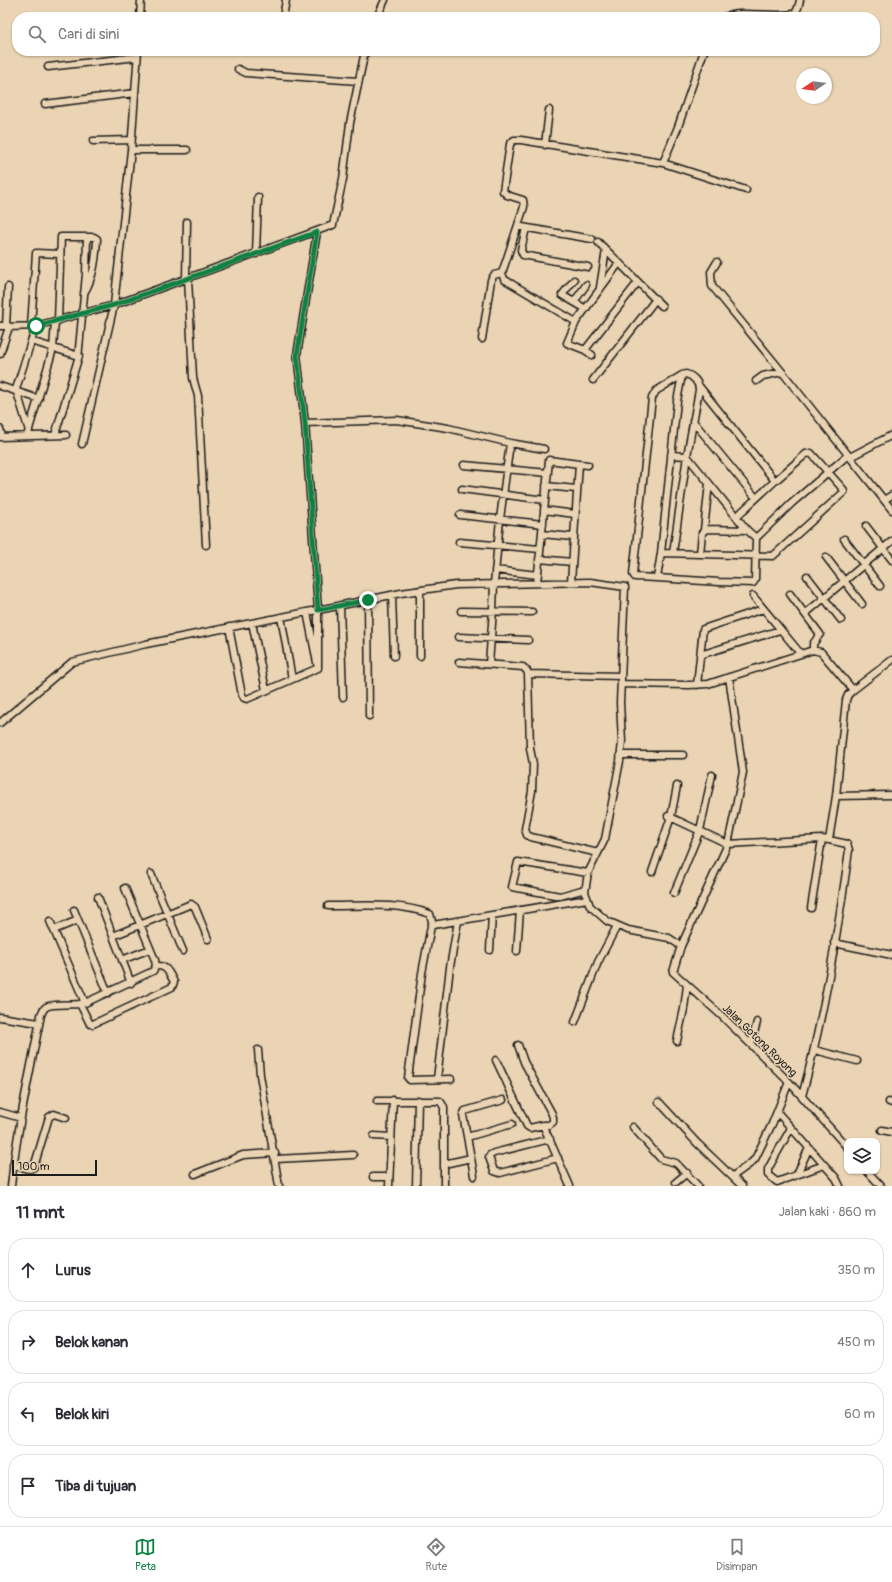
<!DOCTYPE html>
<html lang="id">
<head>
<meta charset="utf-8">
<style>
  :root { --surface:#fff; --page:#f7f7f7; --text:#2b2b33; --muted:#7c7c81; --line:#e1e1e2; --accent:#0b8043 }
  body { margin:0; font-family:Pangolin,sans-serif; background:var(--page); color:var(--text) }
  .controls { position:absolute; right:12px; bottom:12px; display:grid; overflow:hidden; border-radius:8px; box-shadow:0 1px 3px #0004 }
  .controls button { width:36px; height:36px; display:grid; place-items:center; padding:0; border:0; border-bottom:1px solid var(--line); background:var(--surface); color:var(--text); font:20px sans-serif }
  .compass { position:absolute; left:796px; top:68px; width:36px; height:36px; border-radius:50%; background:var(--surface); box-shadow:0 1px 3px #0004; rotate:257deg }
  .scale { position:absolute; left:12px; bottom:10px; width:85px; box-sizing:border-box; padding-left:4px; border:2px solid #1c1c1c; border-top:0; font-size:11px; line-height:14px; white-space:nowrap; color:#1c1c1c; -webkit-text-stroke:3px #ead4b3; paint-order:stroke }
  .stop { position:absolute; width:12px; height:12px; margin:-9px; border:3px solid #0b8043; border-radius:50%; background:#fff }
  .stop.end { background:#0b8043; border-color:#fff; box-shadow:0 1px 4px #0008 }
  .list { margin:0; padding:0; list-style:none }
  h2 { display:flex; justify-content:space-between; align-items:center; height:52px; margin:0; padding:0 16px; font-size:17px }
  h2 small { font-size:13px; font-weight:400; color:var(--muted) }
  .list li { display:grid; grid-template-columns:26px 1fr auto; gap:12px; align-items:center; box-sizing:border-box; height:64px; margin:0 8px 8px; padding:0 8px; border:1px solid var(--line); border-radius:16px }
  .list b { display:block; font-size:15px; white-space:nowrap }
  .list em { font-size:13px; font-style:normal; color:var(--muted) }
  .icon { flex:none; width:22px; height:22px; fill:none; stroke:currentColor; stroke-width:2; stroke-linecap:round; stroke-linejoin:round }
  .map { position:relative; flex:none; width:892px; height:1186px; overflow:hidden }
  .search { position:absolute; background:var(--surface); box-shadow:0 1px 3px #0004; left:12px; right:12px; top:12px; height:44px; display:flex; align-items:center; gap:10px; box-sizing:border-box; padding:0 14px; border-radius:16px; color:var(--muted); font-size:15px }
  .sheet { height:340px; background:var(--surface) }
  nav { display:flex; justify-content:space-around; align-items:center; box-sizing:border-box; height:56px; border-top:1px solid var(--line); background:var(--surface); font-size:11px; color:var(--muted) }
  nav a { display:grid; justify-items:center; gap:2px }
  nav .on { color:var(--accent) }
  .map>svg:first-child { display:block }
</style>
</head>
<body>
<div class="map">
<svg width="892" height="1186" viewBox="0 0 892 1186">
  <rect width="100%" height="100%" fill="#ead4b3"/>
  <filter id="ink" filterUnits="userSpaceOnUse"><feTurbulence type="fractalNoise" baseFrequency=".025" numOctaves="2"/><feDisplacementMap in="SourceGraphic" scale="8" xChannelSelector="R" yChannelSelector="G"/><feConvolveMatrix kernelMatrix="1 2 1 2 8 2 1 2 1" color-interpolation-filters="sRGB"/></filter>
  <g filter="url(#ink)">
    <g fill="none" stroke-linecap="round" stroke-linejoin="round">
      <g stroke="#1c1c1c" stroke-width="9">
        <path id="street" d="M140 17 141 0
          M283 17 286 0
          M377 17 385 0
          M725 17C741 9 788 20 796 12 798 9 799 4 800 0
          M48 67 137 57
          M238 69 246 73 358 81
          M45 104 135 93
          M93 141 131 140
          M545 145 549 110
          M131 150H187
          M663 163 746 190
          M522 227 592 239
          M526 228 521 250 523 255 588 267
          M317 232 297 355 305 423 318 610 401 593 456 585 590 582 625 587 620 703 622 741 620 761 605 839 588 873 585 892 590 906 607 921 628 930 669 938 681 946
          M598 242C611 255 625 268 638 282L585 350 567 343 576 322 619 263
          M256 254 258 197
          M717 262 711 272 712 286 783 373 892 510
          M188 278 193 378 198 396 206 545
          M186 279 187 222
          M574 280 562 295 586 309
          M638 282 662 306
          M600 287 606 250
          M574 302 586 285
          M58 321 61 237H87
          M576 322 507 281 504 279 502 273 524 207 523 200 507 195 503 191 510 144 514 140H521L663 163 678 127 704 51
          M0 326H8V330L0 354
          M6 326 8 287
          M31 326 36 253 60 254
          M8 327 36 326 114 305 333 225 343 179 350 123 365 51
          M482 339 491 280 494 275 502 273
          M31 341 79 356
          M585 350 592 355
          M682 375 656 391 652 398 633 574 635 577 657 578 661 553 700 554 702 533 706 529 747 530 756 538 792 503 848 455
          M593 380 656 299
          M756 381 763 376 782 372
          M0 386 39 399
          M699 386 775 481 806 454 811 453 843 489 844 492 773 556 700 554
          M693 421 756 498
          M305 423 397 420 448 428 510 443
          M0 429 2 437
          M29 431 16 389 36 326
          M55 435 78 359 86 274 87 237H94L97 239C96 258 94 277 84 293
          M27 436 53 349 55 321
          M0 437 66 435
          M82 444 114 305 131 150 138 51
          M671 455 687 456 747 530
          M850 457 892 435
          M579 464 588 465
          M464 465 548 473
          M546 486 576 489
          M462 489 545 500
          M884 500 892 495
          M544 510 575 514
          M460 515 543 524
          M736 517 775 481
          M866 526 892 560
          M704 530 709 483
          M542 534 573 537
          M844 539 880 586
          M459 542 540 549
          M661 553 677 401 682 375 686 374C693 376 699 382 699 390L687 456 673 553
          M826 557 862 604
          M539 559 572 562
          M495 570 538 575
          M807 576 841 620
          M657 578 719 582 753 583 755 580 756 538
          M537 583 549 460 579 464 571 582
          M420 590V656
          M790 594 805 614
          M392 595 394 656
          M753 596 800 653
          M368 599 369 716
          M340 605 343 697
          M461 611 532 612
          M281 617 292 679
          M252 623 266 690
          M229 627 242 695 244 698 247 699 318 668
          M459 637 528 640
          M813 650V644L820 634 805 614 892 541
          M700 655 780 630
          M459 662 523 667 527 671 528 674
          M489 664 493 610 494 584 500 519 510 443 544 449
          M729 677 743 772 742 777 728 844 681 946 673 972 723 1017 789 1082 847 1147
          M621 684 689 685 708 684 813 650 821 652 853 690 892 660
          M697 685 703 629 763 609
          M0 723 72 662 146 644 307 612 318 610V668L307 612
          M620 755H683
          M836 796 892 795
          M668 816 728 844 822 839 829 840 836 796 846 700 848 695 853 690
          M598 853 531 837 527 835 525 829 532 791 533 764 530 748 528 674 621 676
          M652 872 671 817 677 786
          M151 874 183 951
          M585 889 560 896 512 887 518 862 588 873
          M674 893 700 830 712 775
          M98 897 131 983
          M328 906C362 906 398 902 430 914L433 925
          M811 908 822 839
          M74 910 108 993
          M50 921 85 1003
          M54 930 78 920
          M113 936 191 904 195 907 208 939
          M834 943 892 955
          M490 950 492 915
          M517 951 520 910
          M122 960 150 949
          M80 1004 90 1024H93L172 987 174 982C169 973 167 965 156 966
          M0 1017 39 1023
          M575 1022 598 962 617 926
          M677 1041 684 1009 687 985
          M751 1044 757 1022
          M518 1045 524 1062 552 1114 553 1118V1122L549 1125H543L570 1186
          M258 1050 260 1075 279 1186
          M815 1050 857 1061
          M496 1060 527 1126 530 1128 543 1125
          M437 1079 450 967 458 921
          M451 1079 410 1080 408 1078 422 973 431 926 433 925 587 899
          M802 1096C824 1016 838 932 849 850L847 844 829 840
          M377 1101H440L444 1107V1186
          M659 1102 697 1143 742 1186
          M889 1102 892 1103
          M0 1112 21 1118
          M777 1112 836 1178 840 1186
          M633 1127 661 1159 676 1163 698 1186
          M791 1128 768 1169V1175L777 1182 824 1165
          M882 1130 892 1132
          M374 1136 391 1137
          M467 1137 512 1124
          M550 1139 494 1153 490 1155 489 1157 494 1171 500 1173 558 1158
          M471 1158 474 1176
          M276 1159 353 1155
          M444 1164 471 1158 463 1115 465 1111 503 1100
          M13 1165 30 1169 34 1167 49 1117 54 1114 66 1118
          M867 1171 881 1186
          M195 1174 243 1155 275 1153
          M797 1174 809 1148
          M733 1176 751 1163 755 1159 772 1124 789 1082
          M373 1177H389
          M676 1182 687 1173
          M11 1186C17 1129 30 1072 41 1015 42 1012 43 1009 46 1007 52 1003 75 1006 85 1003L153 971 156 966 155 960 125 888
          M389 1186 393 1100
          M416 1186 418 1100"/>
      </g>
      <use href="#street" stroke="#ead4b3" stroke-width="6"/>
    </g>
  </g>
  <g fill="none" stroke-linecap="round" stroke-linejoin="round" filter="url(#ink)">
    <path stroke="#0b8043" stroke-width="5" d="M36 326 114 305 317 232 297 355 305 423 318 610 368 600"/>
  </g>
  <g text-anchor="middle" stroke-width="3" stroke-linejoin="round" paint-order="stroke">
    <g font-size="11" fill="#1c1c1c" stroke="#ead4b3">
      <text transform="translate(760 1040) rotate(44)" y="4">Jalan Gotong Royong</text>
    </g>
  </g>
</svg>
<div class="controls">
<button><svg class="icon" aria-label="layers" viewBox="0 0 24 24"><path d="M12 4l9 5-9 5-9-5zM3 14l9 5 9-5"/></svg></button>
</div>
<svg class="compass" viewBox="-18 -18 36 36"><path d="M0-13l5 13h-10z" fill="#e53935"/><path d="M0 13l5-13h-10z" fill="#7c7c81"/></svg>
<div class="scale">100 m</div>
<div class="stop" style="left:36px;top:326px"></div>
<div class="stop end" style="left:368px;top:600px"></div>
<div class="search"><svg class="icon" aria-label="search" viewBox="0 0 24 24"><circle cx="10" cy="10" r="6"/><path d="M15 15l6 6"/></svg>Cari di sini</div>
</div>
<section class="sheet">
<h2>11 mnt<small>Jalan kaki · 860 m</small></h2>
<ul class="list">
<li><svg class="icon" aria-label="ahead" viewBox="0 0 24 24"><path d="M12 20V5M6 11l6-6 6 6"/></svg><div><b>Lurus</b></div><em>350 m</em></li>
<li><svg class="icon" aria-label="right" viewBox="0 0 24 24"><path d="M7 20v-9h11M14 6l5 5-5 5"/></svg><div><b>Belok kanan</b></div><em>450 m</em></li>
<li><svg class="icon" aria-label="left" viewBox="0 0 24 24"><path d="M17 20v-9H6M10 6l-5 5 5 5"/></svg><div><b>Belok kiri</b></div><em>60 m</em></li>
<li><svg class="icon" aria-label="arrive" viewBox="0 0 24 24"><path d="M6 21V4h12l-3 4 3 4H6"/></svg><div><b>Tiba di tujuan</b></div></li>
</ul>
</section>
<nav>
<a class="on"><svg class="icon" aria-label="map" viewBox="0 0 24 24"><path d="M3 6l6-2 6 2 6-2v14l-6 2-6-2-6 2zM9 4v14M15 6v14"/></svg>Peta</a>
<a><svg class="icon" aria-label="directions" viewBox="0 0 24 24"><path d="M12 3l9 9-9 9-9-9zM9 14v-3h6M13 9l2 2-2 2"/></svg>Rute</a>
<a><svg class="icon" aria-label="saved" viewBox="0 0 24 24"><path d="M7 4h10v16l-5-4-5 4z"/></svg>Disimpan</a>
</nav>
</body>
</html>
